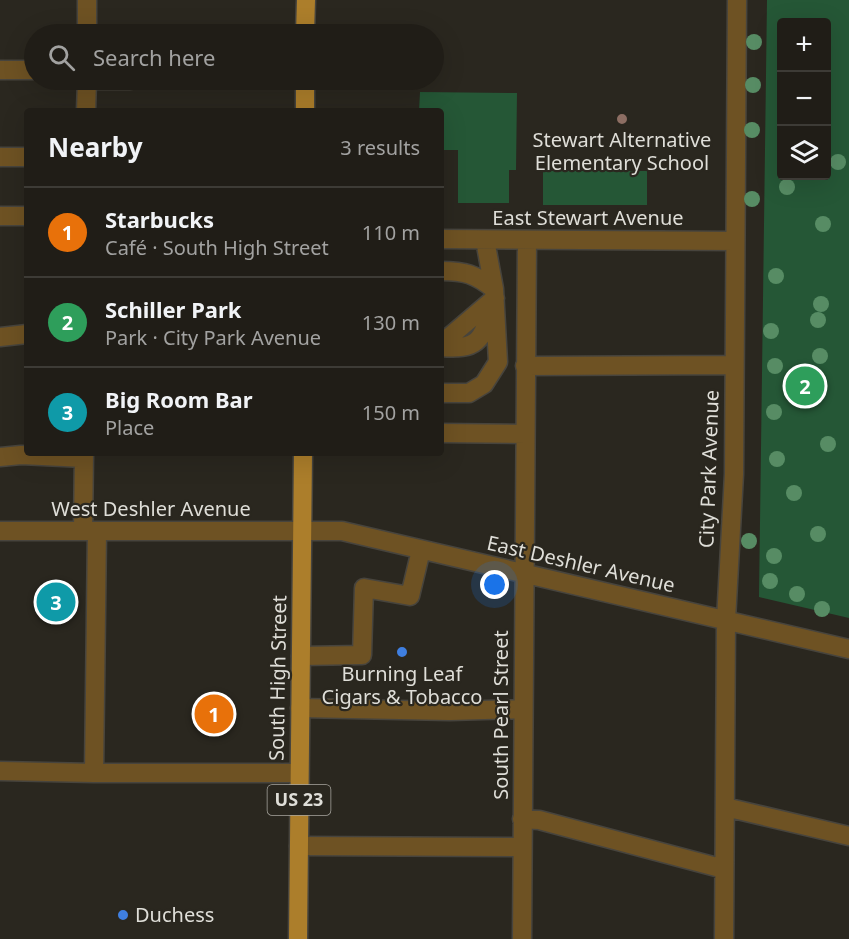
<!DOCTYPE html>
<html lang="en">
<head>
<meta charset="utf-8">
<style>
  :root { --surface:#201d17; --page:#282620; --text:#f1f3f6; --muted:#a2a2a1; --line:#3d3b36; --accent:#8c9099 }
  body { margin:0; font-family:"Noto Sans",sans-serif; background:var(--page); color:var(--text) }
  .controls { position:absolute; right:18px; top:18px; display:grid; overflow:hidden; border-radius:6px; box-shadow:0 6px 24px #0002 }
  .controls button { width:54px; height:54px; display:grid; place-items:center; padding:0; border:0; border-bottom:2px solid var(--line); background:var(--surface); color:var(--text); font:30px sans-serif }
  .you { position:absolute; left:495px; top:585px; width:21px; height:21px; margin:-15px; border:4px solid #fff; border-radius:50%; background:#1a73e8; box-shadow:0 0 0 9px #1a73e833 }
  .badge { display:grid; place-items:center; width:39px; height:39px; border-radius:50%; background:var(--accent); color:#fff; font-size:20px; font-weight:700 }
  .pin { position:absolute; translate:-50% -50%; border:3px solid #fff; box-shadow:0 2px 6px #0006 }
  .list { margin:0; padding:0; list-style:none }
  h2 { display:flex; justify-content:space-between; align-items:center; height:78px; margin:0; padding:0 24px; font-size:26px }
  h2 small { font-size:20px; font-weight:400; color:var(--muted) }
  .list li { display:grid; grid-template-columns:39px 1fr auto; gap:18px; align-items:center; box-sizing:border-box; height:90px; padding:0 24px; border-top:2px solid var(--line) }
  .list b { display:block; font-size:22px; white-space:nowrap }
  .list p { margin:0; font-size:20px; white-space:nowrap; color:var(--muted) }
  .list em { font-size:20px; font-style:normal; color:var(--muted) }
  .icon { flex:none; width:33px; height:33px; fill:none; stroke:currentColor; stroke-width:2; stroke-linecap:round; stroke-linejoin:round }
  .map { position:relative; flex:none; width:849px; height:939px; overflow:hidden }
  .search { position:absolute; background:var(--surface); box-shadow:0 6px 24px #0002; left:24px; top:24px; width:420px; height:66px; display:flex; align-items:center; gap:15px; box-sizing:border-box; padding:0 21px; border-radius:33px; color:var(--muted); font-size:22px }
  .panel { position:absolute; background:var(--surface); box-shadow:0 6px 24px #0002; left:24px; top:108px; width:420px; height:348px; border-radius:6px }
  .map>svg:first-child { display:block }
</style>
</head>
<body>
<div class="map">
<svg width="849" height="939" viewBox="0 0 849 939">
  <rect width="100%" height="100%" fill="#2a271f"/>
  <path fill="#255736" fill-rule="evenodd" d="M767 0H849V618L759 597ZM782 22H826V176H782Z
    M420 92 517 93 516 170H509V203H458V150H441V111H419Z
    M543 171H647V205H543Z"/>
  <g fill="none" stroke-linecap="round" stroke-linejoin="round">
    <g stroke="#47443d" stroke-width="21">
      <path id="minor" d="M87 34V0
        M0 70H34
        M87 80H130
        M86 111 87 80
        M0 157H27
        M0 216H27
        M441 239 735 241
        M441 271C465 271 475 274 494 289
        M0 337 27 334
        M441 344 495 298
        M441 347C476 350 482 342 492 309
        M525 366 734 365
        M441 393H469L484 384 498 362 494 289 485 240
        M441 433 525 434
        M0 457 21 455 84 458
        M0 531H342L849 649
        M83 531 84 453
        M301 656 362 655 364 588 410 596 421 550
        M300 708 450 711 523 709
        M0 771 94 773H299
        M94 773 97 531
        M725 807 849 836
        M522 819 539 820 724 869
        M299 846 522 847
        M522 939 527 240
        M724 939 726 620 734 474 737 0"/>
    </g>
    <g stroke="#47443d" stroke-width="21">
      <path id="major" d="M305 34 306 0
        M305 111V80
        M298 939 303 453"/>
    </g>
    <use href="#minor" stroke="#6e5223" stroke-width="18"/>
    <use href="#major" stroke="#ac7e2b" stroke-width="18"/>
  </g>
  <g fill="#578c64">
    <circle cx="754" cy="42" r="8"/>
    <circle cx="753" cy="85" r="8"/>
    <circle cx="752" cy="130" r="8"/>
    <circle cx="838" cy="162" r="8"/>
    <circle cx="787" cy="187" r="8"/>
    <circle cx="752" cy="199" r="8"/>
    <circle cx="823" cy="224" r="8"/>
    <circle cx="776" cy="276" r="8"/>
    <circle cx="821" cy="304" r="8"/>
    <circle cx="818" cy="320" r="8"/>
    <circle cx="771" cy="331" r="8"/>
    <circle cx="820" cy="356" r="8"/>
    <circle cx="775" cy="366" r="8"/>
    <circle cx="811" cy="399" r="8"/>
    <circle cx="774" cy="412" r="8"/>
    <circle cx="828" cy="444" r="8"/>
    <circle cx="777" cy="459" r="8"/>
    <circle cx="794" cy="493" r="8"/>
    <circle cx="818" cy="534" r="8"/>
    <circle cx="749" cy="541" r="8"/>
    <circle cx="774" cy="556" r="8"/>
    <circle cx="770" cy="581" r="8"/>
    <circle cx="797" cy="594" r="8"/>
    <circle cx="822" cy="609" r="8"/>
  </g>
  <circle fill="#8d6e63" stroke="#2a271f" stroke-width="2" cx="622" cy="119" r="6"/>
  <g fill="#3f7fe0" stroke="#2a271f" stroke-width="2">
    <circle cx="402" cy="652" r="6"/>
    <circle cx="123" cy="915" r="6"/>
  </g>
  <g text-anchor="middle" stroke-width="4.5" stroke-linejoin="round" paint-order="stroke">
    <rect fill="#2a271f" stroke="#a9a7a0" stroke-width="1.5" x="267.5" y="785" width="63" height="30" rx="4.5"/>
    <g font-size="18" font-weight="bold" fill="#dfded8">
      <text x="299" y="806">US 23</text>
    </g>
    <g font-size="20" fill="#dfded8" stroke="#2a271f">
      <text x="622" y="147">Stewart Alternative<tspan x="622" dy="23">Elementary School</tspan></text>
      <text x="402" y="681">Burning Leaf<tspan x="402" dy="23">Cigars &amp; Tobacco</tspan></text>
      <text x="135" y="922" text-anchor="start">Duchess</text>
    </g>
    <g font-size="20" fill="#dfded8" stroke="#2a271f">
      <text x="588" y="225">East Stewart Avenue</text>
      <text transform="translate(709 469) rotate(-88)" y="7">City Park Avenue</text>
      <text x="151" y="516">West Deshler Avenue</text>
      <text transform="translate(581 564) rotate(13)" y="7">East Deshler Avenue</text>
      <text transform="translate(278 678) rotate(-89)" y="7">South High Street</text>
      <text transform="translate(501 715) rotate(-90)" y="7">South Pearl Street</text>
    </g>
  </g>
</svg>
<div class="controls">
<button>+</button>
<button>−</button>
<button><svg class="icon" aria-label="layers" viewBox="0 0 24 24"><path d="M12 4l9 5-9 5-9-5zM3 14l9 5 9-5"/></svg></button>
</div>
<div class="you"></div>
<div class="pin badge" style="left:214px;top:714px;background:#e8710a">1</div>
<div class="pin badge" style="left:805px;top:386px;background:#2e9e5b">2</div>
<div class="pin badge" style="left:56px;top:602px;background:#0f9aa8">3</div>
<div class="search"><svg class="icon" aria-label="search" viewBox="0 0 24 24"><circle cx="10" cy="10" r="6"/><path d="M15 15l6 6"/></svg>Search here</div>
<section class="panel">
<h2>Nearby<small>3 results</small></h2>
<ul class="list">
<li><span class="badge" style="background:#e8710a">1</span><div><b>Starbucks</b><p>Café · South High Street</p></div><em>110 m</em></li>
<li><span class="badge" style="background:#2e9e5b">2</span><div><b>Schiller Park</b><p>Park · City Park Avenue</p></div><em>130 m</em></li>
<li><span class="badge" style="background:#0f9aa8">3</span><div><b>Big Room Bar</b><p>Place</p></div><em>150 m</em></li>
</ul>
</section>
</div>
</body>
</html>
